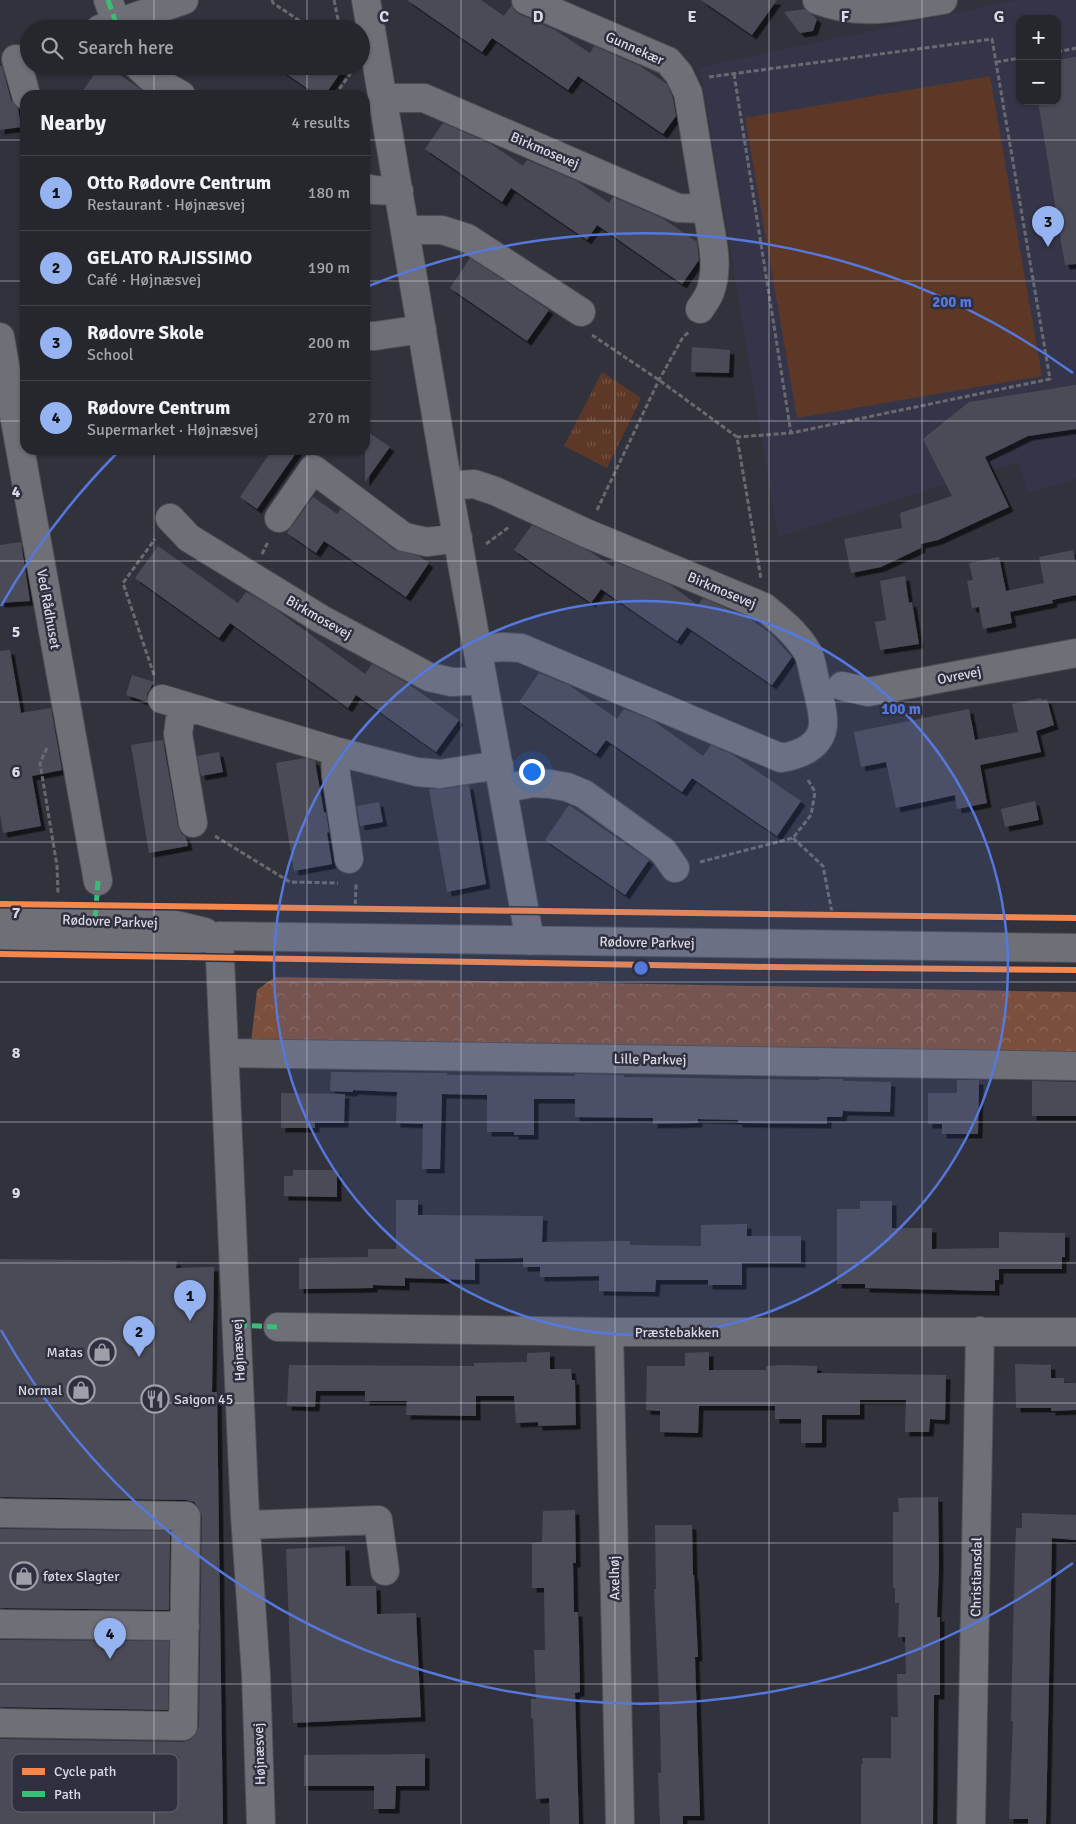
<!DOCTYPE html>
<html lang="en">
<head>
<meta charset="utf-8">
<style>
  :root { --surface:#26262d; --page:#323239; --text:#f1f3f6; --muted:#a4a5aa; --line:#424349; --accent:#95b2f1 }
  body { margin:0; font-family:Signika,sans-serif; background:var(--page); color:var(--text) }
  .controls { position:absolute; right:15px; top:15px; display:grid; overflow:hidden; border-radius:10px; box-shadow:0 1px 4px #0004 }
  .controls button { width:45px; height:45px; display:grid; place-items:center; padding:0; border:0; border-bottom:1px solid var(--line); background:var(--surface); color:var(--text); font:25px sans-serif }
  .you { position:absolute; left:531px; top:771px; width:18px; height:18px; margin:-12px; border:4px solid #fff; border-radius:50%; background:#1a73e8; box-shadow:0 0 0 8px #1a73e833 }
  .badge { display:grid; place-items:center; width:32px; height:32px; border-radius:50%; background:var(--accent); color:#111; font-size:16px; font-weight:700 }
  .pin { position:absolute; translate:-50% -41px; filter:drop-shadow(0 1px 2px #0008) }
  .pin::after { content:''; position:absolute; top:26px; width:18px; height:15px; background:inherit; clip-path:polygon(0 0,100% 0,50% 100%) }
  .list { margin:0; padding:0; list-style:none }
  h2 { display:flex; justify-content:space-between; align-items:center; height:65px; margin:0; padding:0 20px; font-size:21px }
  h2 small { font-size:16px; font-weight:400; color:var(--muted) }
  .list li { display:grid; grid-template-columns:32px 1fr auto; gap:15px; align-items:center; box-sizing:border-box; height:75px; padding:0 20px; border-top:1px solid var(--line) }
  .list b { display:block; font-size:19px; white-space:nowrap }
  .list p { margin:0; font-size:16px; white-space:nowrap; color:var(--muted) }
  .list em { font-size:16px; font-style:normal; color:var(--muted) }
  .icon { flex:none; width:28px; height:28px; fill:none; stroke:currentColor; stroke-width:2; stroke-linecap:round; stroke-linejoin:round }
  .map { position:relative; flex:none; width:1076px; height:1824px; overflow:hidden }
  .search { position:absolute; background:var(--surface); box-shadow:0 1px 4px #0004; left:20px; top:20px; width:350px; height:55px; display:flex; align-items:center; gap:12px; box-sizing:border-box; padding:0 18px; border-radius:28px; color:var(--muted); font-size:19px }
  .panel { position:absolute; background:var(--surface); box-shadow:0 1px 4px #0004; left:20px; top:90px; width:350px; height:365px; border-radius:15px }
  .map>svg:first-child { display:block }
</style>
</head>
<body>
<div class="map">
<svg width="1076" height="1824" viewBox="0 0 1076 1824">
  <defs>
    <pattern id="forest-crowns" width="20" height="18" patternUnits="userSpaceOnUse" patternTransform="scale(1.25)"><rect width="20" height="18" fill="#7c4f3c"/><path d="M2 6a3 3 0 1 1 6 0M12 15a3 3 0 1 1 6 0" fill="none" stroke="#8e6858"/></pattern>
    <pattern id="park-tufts" width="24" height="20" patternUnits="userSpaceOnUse" patternTransform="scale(1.25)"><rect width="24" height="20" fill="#5e3827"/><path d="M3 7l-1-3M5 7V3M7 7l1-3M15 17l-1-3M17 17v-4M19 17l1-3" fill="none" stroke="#745446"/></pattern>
    <filter id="shadow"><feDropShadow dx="4.5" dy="4.5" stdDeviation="0" flood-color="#0009"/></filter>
  </defs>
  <rect width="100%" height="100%" fill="#32323c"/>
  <path fill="#353549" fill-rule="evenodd" d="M1017 0H1076V479L1028 493 1018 462 778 537 700 67ZM1020 19H1057V101H1020Z"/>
  <path fill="#5e3827" d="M990 76 1042 376 797 418 745 118Z"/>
  <path fill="url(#forest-crowns)" d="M275 977 1076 992V1055L251 1043 257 990Z"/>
  <path fill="url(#park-tufts)" d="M602 372 641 398 607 468 564 446Z"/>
  <path fill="#4c4c59" filter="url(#shadow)" d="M407 0H481L504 16 512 5 514 10 519 14 555 30 590 53 594 46 640 66 667 84 673 98 676 116 663 134 578 76 568 90 492 38 482 52Z
    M701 0H777L752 35Z
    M805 9 817 19 813 31 800 33 784 12Z
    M1076 57V264L1065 265 1038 101H1057V60Z
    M0 66H2L11 100 18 108 21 127 0 130Z
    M100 66H107L149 95H80Z
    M275 66H345L325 95H317Z
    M443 123 491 144 523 166 527 160 577 181 609 203 613 197 662 218 697 242 699 260 682 284 597 225 587 240 511 188 502 202 425 149Z
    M470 258 549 310 527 341 450 288Z
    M692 347 730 350 729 373 691 372Z
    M1076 385V429L1028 436 985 457 1009 507 938 540 921 544V548L881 567 851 573 844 539 902 528 900 513 952 496 923 439 969 402Z
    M365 430 390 447 365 482Z
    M272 450H298L257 509 240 497Z
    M313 497 337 514 341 509 395 550 419 556 429 563 406 597 324 541 316 553 287 533Z
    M532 525 589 551 613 567 616 562 669 584 698 605 703 598 749 618 771 634 792 657 772 685 687 627 677 641 601 589 591 603 514 550Z
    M21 542 30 601 0 603V545Z
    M158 546 238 603 246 592 271 606 365 674 372 664 407 683 459 720 436 752 356 695 348 708 230 623 219 638 135 578Z
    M1073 550 1076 563V595L1052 600 1053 603 1010 612 1012 623 983 629 979 607 972 608 967 581 973 580 969 563 999 557 1006 591 1044 583 1039 557Z
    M905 576 909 603 912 602 919 644 880 650 875 622 886 620 880 581Z
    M10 650 21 713 51 708 62 770 32 776 41 826 3 833 0 813V651Z
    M539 673 569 685 617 719 624 709 652 720 703 756 711 745 733 755 801 801 777 836 692 778 682 792 606 740 596 754 519 702Z
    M132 675 154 682 147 694V702L126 695Z
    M1041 698V700L1047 699 1054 725 1036 731 1041 752 980 765 987 803 957 809 955 795 896 808 886 762 861 767 854 732 969 709 975 740 1018 732 1012 704Z
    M163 740 178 826 181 833 186 837 188 846 149 853 131 745Z
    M219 752 223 772 201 776 197 756Z
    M305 758 315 761 324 813 326 812 329 832 327 833 332 864 294 871 276 763Z
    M469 785 486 884 447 892 429 789H442Z
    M1035 801 1039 820 1005 827 1001 809Z
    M379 802 383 822 360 826 357 806Z
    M569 805 649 860 625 895 545 840Z
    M331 1072 447 1073V1075L575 1076V1074L624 1075V1077L819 1080V1079H843V1081L891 1082 890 1112 843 1111 842 1117H827V1124L738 1123V1120L698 1119V1123L653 1124V1118L575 1117V1099H534V1135H514V1132H487V1095L442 1094 440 1169H422L423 1124 396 1123 397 1092 353 1090V1092L330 1091Z
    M957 1080H979L978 1134H942V1124H928V1093H957Z
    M1032 1081 1076 1082V1116H1032Z
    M281 1093 345 1094 344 1123H315V1128H281Z
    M293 1170H337V1197L284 1196V1176H293Z
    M396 1200H418V1215L543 1216 542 1242 630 1241V1245L701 1246V1225L747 1224V1236H801V1263H742V1285H708V1280H656L655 1292 599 1291V1276L540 1277V1267H523V1258L475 1259V1280L405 1278V1286L373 1285V1288L299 1289V1258L368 1257V1249H396Z
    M860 1201H892V1228H932V1249L999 1248V1232L1065 1233V1257H1062V1269H999V1280H995V1291L865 1288V1284H837V1209H860Z
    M0 1259 177 1261 176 1268 214 1267 212 1392H217L223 1824H0V1739L183 1742 190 1740 196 1734 199 1726 202 1516 199 1508 194 1502 186 1500 0 1497Z
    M550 1352V1369H571L572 1380H575L576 1425 538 1426V1422L516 1423 514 1396H476V1416L406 1415 407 1401H365V1391H316L315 1407 287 1406 289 1365 474 1366V1363L527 1362V1353Z
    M709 1352V1370H766V1366L784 1365 817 1366V1373L946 1375 945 1420 930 1419 929 1432H905L906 1400H860V1415H822V1443H801V1419H775V1406H699L698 1433 660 1432V1411L646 1410 647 1366H685V1353Z
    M1015 1364 1051 1365V1378H1064V1383H1076V1410L1051 1411V1408H1016Z
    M938 1497 939 1566 937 1617H940V1695H934L933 1824H861V1764H863L862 1758H891V1717H898L897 1674H906L905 1637H898L899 1603H895V1588H893V1512H899L898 1498Z
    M575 1510 576 1563H573L574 1612H578L579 1641 580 1692 575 1693 579 1824H550L549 1798 536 1799 533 1718H531V1699H536L534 1650H545L544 1588H532V1543L542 1542 543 1511Z
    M1022 1513 1076 1515V1540L1052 1538 1046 1824H1028V1819H1009L1013 1721H1011L1014 1591 1016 1528H1022Z
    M655 1525H692L693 1575H694L698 1657H695L700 1816H683V1824H660L658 1773H661L660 1721 654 1589H656Z
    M0 1529 170 1531 169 1610 0 1608Z
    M345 1546 346 1586H376L377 1614 416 1613 421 1717 293 1723 286 1549Z
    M0 1640 169 1641 168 1710 0 1707Z
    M425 1754V1786H396L395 1809H374V1786H304V1755Z"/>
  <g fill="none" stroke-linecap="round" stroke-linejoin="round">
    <g stroke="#4d4e55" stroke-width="30">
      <path id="minor" d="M108 0 119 29
        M366 0 448 486 530 941
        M817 0C862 17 898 7 943 0
        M100 29 184 0
        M16 59 26 95
        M138 66 151 78 181 95
        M383 98H424L678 208 707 209 688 93 679 74 668 61 526 0
        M365 188 374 190 399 191
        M405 230H442L467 238 581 312
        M700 309C703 304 708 298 710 292 720 265 711 236 707 209
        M365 336H375L422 329
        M0 337 98 881
        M448 486 474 484 495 491 586 533 764 607C780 620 796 633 807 651 812 659 813 674 816 684 819 697 824 712 823 725 821 747 799 755 781 758L521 648 503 647 478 649
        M170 518 189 538 321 619 429 677 452 682 483 680
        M279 518 313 469 404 537 427 542 458 538
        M842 686 868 692 1076 653
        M162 699 335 751 417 772 440 774 499 765
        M182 705 178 734 193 823
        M335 751 336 775 349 859
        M503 789 532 783 550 784 567 787 584 794 663 851 675 868
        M0 916 168 923 205 932
        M219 936 245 1516 256 1675 261 1824
        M0 940 168 943 219 936 1076 948
        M225 1053 1076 1066
        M278 1327 609 1332H1076
        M609 1332 620 1824
        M0 1513 186 1516 183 1726 0 1723
        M246 1525 378 1520 385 1571
        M0 1624 185 1626
        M971 1824 980 1331"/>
    </g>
    <path stroke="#696970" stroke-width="3" stroke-dasharray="5 2.5" stroke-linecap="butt" d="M272 0 273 3 312 29
      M334 0 340 29
      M1057 52 1076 48
      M996 62 1020 58
      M734 74 791 433
      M709 77 992 39 1050 379 791 433 737 437
      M335 95 350 74 348 66
      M365 224 368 215
      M592 335 659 380 737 437 761 579
      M597 510 659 380 683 337 689 332
      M486 544 509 527
      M262 554 268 542
      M154 675 123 583 155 539
      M47 748 40 763 57 866 58 893
      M215 836 290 882 338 883
      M793 838 823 866 833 918
      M700 862 793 838 811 815 815 792 807 778
      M355 912 356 884"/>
    <use href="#minor" stroke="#6f6f78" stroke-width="28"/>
    <path stroke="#3abd76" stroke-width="5" stroke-dasharray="10 5" stroke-linecap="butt" d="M108 0 116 23
      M95 920 98 881
      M237 1325 278 1327"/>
    <g stroke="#2f2f3f" stroke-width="9">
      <path id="cycleway" d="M0 904 1076 918
        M0 954 770 967 1076 970"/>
    </g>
    <use href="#cycleway" stroke="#f5874c" stroke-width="6"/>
  </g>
  <path fill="none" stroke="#d9dae4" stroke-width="1" stroke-opacity="0.55" d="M154 0V29M307 0V29M461 0V1824M615 0V1824M769 0V1824M922 0V1824M154 66V95M307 66V95M0 140H25M365 140H1076M0 281H25M365 281H1076M0 421H25M365 421H1076M154 450V1824M307 450V1824M0 561H1076M0 702H1076M0 842H1076M0 982H1076M0 1122H1076M0 1263H1076M0 1403H1076M0 1543H1076M0 1684H1076"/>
  <circle cx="641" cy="968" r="367" fill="#5578dc" fill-opacity=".12"/>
  <g fill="none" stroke="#5578dc" stroke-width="2.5">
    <circle cx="641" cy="968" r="367"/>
    <path d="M1073 1563A735 735 0 0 1 1 1330M1 606A735 735 0 0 1 117 453M366 287A735 735 0 0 1 1073 373"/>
  </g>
  <defs>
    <g id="shop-ring" transform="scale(1.4375)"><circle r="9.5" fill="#2f2f3f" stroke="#9f9fa9" stroke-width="1.5"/><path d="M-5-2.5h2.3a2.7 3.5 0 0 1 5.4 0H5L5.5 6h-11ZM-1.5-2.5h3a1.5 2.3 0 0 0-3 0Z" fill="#9f9fa9"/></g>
    <g id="restaurant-ring" transform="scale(1.4375)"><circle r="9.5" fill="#2f2f3f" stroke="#9f9fa9" stroke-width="1.5"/><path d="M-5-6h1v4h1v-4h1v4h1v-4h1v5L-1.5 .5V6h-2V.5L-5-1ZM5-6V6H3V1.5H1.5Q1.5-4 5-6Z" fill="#9f9fa9"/></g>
  </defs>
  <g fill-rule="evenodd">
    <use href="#shop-ring" x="102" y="1352"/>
    <use href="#shop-ring" x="81" y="1390"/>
    <use href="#restaurant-ring" x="155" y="1399"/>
    <use href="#shop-ring" x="24" y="1576"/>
  </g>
  <g text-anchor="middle" stroke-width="5" stroke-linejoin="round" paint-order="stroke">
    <g font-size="14" fill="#d9dae4" stroke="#2f2f3f">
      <text transform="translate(635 48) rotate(24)" y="5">Gunnekær</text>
      <text transform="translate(545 150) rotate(23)" y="5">Birkmosevej</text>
      <text transform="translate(722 590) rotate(23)" y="5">Birkmosevej</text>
      <text transform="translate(49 609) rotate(80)" y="5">Ved Rådhuset</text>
      <text transform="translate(319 617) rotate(30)" y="5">Birkmosevej</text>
      <text transform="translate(959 675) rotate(-11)" y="5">Ovrevej</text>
      <text transform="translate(110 921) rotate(2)" y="5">Rødovre Parkvej</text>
      <text transform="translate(647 942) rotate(1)" y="5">Rødovre Parkvej</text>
      <text transform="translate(650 1059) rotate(1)" y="5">Lille Parkvej</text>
      <text x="677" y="1337">Præstebakken</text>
      <text transform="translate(238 1350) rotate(-93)" y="5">Højnæsvej</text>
      <text transform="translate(976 1577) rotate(-89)" y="5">Christiansdal</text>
      <text transform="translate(614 1578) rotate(-91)" y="5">Axelhøj</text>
      <text transform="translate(259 1754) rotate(-92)" y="5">Højnæsvej</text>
    </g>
    <g font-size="14" fill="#d9dae4" stroke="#2f2f3f" text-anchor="end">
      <text x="83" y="1357">Matas</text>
      <text x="62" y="1395">Normal</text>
      <text x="174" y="1404" text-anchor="start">Saigon 45</text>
      <text x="43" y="1581" text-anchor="start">føtex Slagter</text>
    </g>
  </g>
  <rect x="12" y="1754" width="166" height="58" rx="8" fill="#2f2f3f" stroke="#626271" stroke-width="1"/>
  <rect x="22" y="1768" width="23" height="7" fill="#f5874c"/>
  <rect x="22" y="1791" width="23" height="6" fill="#3abd76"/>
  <g font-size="14" fill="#d9dae4">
    <text x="54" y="1776">Cycle path</text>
    <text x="54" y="1799">Path</text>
  </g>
  <g font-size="16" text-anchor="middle" font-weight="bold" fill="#d9dae4" stroke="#2f2f3f" stroke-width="5" stroke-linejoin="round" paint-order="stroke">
    <text x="384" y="22">C</text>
    <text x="538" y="22">D</text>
    <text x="692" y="22">E</text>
    <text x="845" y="22">F</text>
    <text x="999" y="22">G</text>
    <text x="16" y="497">4</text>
    <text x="16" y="637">5</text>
    <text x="16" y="777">6</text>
    <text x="16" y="918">7</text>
    <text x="16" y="1058">8</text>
    <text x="16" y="1198">9</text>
  </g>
  <circle cx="641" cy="968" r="8" fill="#5578dc" stroke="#2f2f3f" stroke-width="2.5"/>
  <g font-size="15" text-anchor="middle" font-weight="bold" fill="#5578dc" stroke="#2f2f3f" stroke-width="5" stroke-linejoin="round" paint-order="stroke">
    <text x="952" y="307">200 m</text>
    <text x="901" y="714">100 m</text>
  </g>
</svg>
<div class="controls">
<button>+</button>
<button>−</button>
</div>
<div class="you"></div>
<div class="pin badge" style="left:190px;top:1321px">1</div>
<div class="pin badge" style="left:139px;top:1357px">2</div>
<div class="pin badge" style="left:1048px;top:247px">3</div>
<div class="pin badge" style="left:110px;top:1659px">4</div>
<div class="search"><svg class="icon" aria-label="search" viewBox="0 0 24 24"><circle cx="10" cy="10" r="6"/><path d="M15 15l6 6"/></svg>Search here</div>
<section class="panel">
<h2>Nearby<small>4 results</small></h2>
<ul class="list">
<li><span class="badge">1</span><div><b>Otto Rødovre Centrum</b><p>Restaurant · Højnæsvej</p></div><em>180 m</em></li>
<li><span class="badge">2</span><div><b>GELATO RAJISSIMO</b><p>Café · Højnæsvej</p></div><em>190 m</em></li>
<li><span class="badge">3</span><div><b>Rødovre Skole</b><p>School</p></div><em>200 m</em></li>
<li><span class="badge">4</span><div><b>Rødovre Centrum</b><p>Supermarket · Højnæsvej</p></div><em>270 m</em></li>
</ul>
</section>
</div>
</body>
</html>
